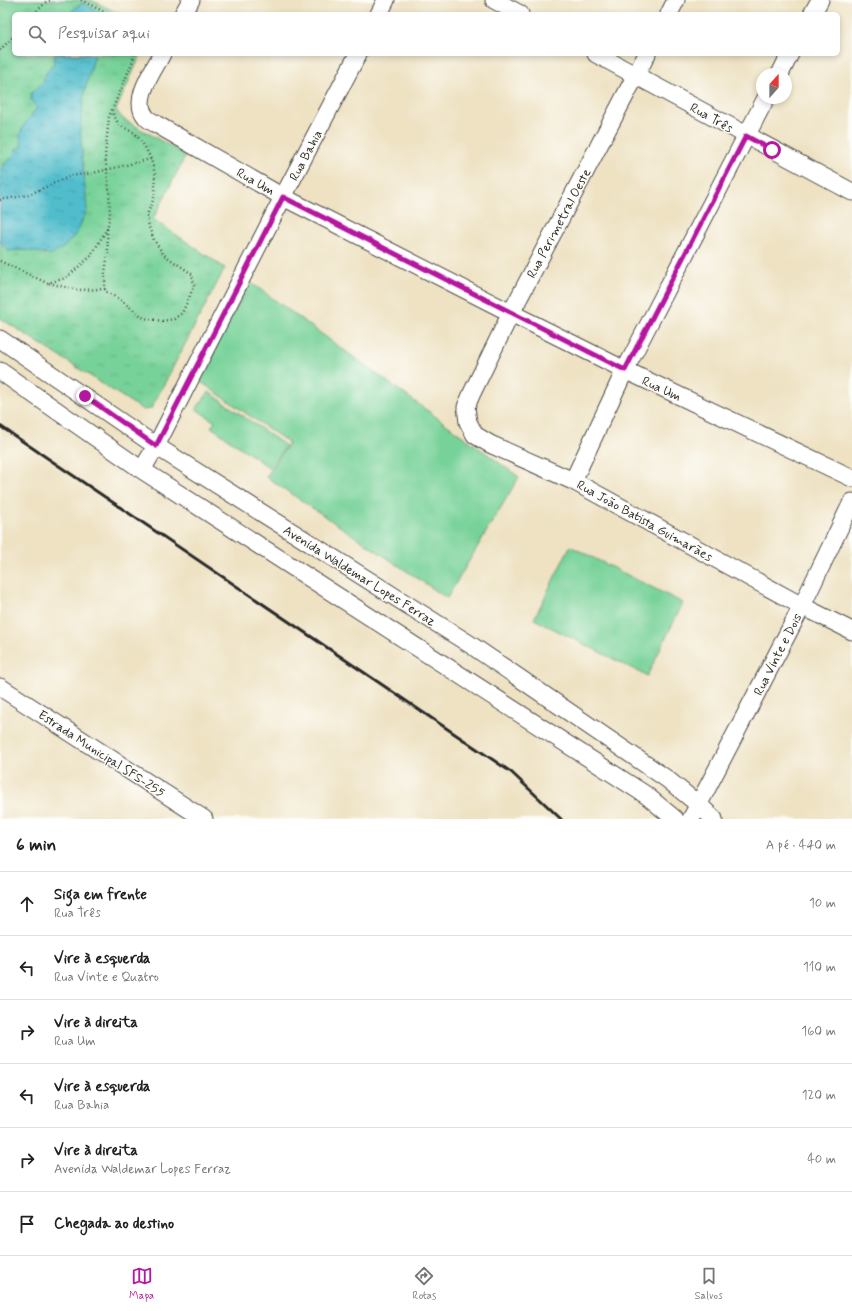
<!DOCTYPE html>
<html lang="pt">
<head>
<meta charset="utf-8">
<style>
  :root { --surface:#fff; --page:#f2f2f2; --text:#222; --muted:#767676; --line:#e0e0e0; --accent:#b5179e }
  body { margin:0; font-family:Mynerve,sans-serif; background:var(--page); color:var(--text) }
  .compass { position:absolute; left:756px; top:68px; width:36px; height:36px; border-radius:50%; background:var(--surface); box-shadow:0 2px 6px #0003; rotate:21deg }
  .stop { position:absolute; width:12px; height:12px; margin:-9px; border:3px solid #b5179e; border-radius:50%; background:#fff }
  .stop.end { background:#b5179e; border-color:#fff; box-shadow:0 1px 4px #0008 }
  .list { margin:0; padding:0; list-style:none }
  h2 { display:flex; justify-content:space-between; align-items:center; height:52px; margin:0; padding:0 16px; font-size:17px }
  h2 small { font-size:13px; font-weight:400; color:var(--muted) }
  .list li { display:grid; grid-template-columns:26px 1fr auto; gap:12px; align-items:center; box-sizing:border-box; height:64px; padding:0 16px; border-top:1px solid var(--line) }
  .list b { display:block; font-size:15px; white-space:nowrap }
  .list p { margin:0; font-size:13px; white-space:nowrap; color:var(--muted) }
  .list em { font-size:13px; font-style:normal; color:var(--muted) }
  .icon { flex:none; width:22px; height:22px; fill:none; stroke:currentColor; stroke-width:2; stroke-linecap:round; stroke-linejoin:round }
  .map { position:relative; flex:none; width:852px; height:819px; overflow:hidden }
  .search { position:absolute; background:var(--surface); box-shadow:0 2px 6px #0003; left:12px; right:12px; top:12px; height:44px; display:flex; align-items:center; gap:10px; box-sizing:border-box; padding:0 14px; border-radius:6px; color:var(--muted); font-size:15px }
  .sheet { height:436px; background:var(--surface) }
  nav { display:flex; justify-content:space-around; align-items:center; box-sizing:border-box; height:56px; border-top:1px solid var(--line); background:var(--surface); font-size:11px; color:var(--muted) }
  nav a { display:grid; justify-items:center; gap:2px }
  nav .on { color:var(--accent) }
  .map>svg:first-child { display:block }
</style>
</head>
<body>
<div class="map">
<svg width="852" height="819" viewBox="0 0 852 819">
  <defs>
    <pattern id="grass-tufts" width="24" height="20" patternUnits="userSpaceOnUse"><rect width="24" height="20" fill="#77d299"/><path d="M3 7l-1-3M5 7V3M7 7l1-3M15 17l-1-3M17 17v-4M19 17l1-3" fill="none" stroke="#67b484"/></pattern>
    <pattern id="water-ripples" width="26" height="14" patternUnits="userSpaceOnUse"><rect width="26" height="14" fill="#51bdcc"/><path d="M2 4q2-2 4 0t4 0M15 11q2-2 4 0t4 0" fill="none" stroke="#439aa6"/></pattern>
  </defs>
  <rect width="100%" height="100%" fill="#fdfcf7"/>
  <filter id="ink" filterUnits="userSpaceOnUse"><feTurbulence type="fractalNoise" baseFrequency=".025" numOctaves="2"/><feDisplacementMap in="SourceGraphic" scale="8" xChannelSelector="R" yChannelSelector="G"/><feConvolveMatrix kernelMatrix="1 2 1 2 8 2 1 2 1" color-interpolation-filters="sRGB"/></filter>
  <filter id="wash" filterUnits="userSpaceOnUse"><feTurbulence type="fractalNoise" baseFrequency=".012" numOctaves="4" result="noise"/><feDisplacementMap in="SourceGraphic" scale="16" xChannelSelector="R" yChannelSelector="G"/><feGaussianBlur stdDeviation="0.9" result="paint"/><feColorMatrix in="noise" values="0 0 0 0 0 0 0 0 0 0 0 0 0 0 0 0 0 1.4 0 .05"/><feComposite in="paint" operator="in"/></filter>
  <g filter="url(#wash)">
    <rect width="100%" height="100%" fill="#eee2c3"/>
    <path fill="url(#grass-tufts)" stroke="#517e62" d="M0 0H91L120 14H14V54H141L116 110 123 119 186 155 153 219 225 268 151 409 143 410 0 318Z"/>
    <path fill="#77d299" stroke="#517e62" d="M250 282 519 477 447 598 266 477 289 443 198 380Z
      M209 392 286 446 270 468 211 427 215 422 196 409Z
      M570 546 683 603 647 676 534 619Z"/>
    <path fill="url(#water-ripples)" stroke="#3e747c" d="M82 3 103 14H68Z
      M56 54H95L84 94 80 130 87 210 76 234 64 247 51 255C36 251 23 249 8 251L0 241V172L6 162 13 157 16 149 22 147 20 134 24 125 37 108 31 100V93L43 82 47 71 54 65V59Z"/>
  </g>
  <g filter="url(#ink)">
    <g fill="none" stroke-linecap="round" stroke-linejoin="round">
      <g stroke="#484642" stroke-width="19">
        <path id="minor" d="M494 0 520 14
          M183 14 191 0
          M379 14 386 0
          M669 14 676 0
          M812 14 820 0
          M162 54C154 70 131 100 146 117 148 120 153 122 156 124L283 197 511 313 625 370 852 478
          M596 54 852 192
          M647 54 511 313 472 393 466 407 468 422 475 435 490 444 573 481 802 606 852 631
          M780 74 790 54
          M0 339 156 446 471 645 667 779 699 805 714 819
          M0 371 142 470 646 795 675 819
          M142 470 156 446 283 197 358 54
          M573 481 625 370 766 98
          M0 687 204 819
          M691 819 802 606 852 502"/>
      </g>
      <path stroke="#484642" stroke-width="2.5" stroke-dasharray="1 3" stroke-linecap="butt" d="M81 0 108 14
        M34 14 46 2 51 0
        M0 50 14 36
        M107 229 108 253 105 272V291L122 301 144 318 162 321 174 319 182 313 189 298 194 285 192 274 164 255 154 240 149 227 147 215 155 195V174L151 159 145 147 135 133 119 125 112 112
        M0 261 47 283 66 278 90 257 107 229 110 215 109 189 105 155 109 117 132 63 134 54
        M49 283 77 290 105 289"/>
      <use href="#minor" stroke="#fff" stroke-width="17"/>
      <path stroke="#2b2b2b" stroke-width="3" d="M0 426 511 772 561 819"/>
      <path stroke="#484642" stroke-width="2.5" stroke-dasharray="1 3" stroke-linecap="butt" d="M0 200 28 195 70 176 93 173 151 159"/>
    </g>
  </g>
  <g fill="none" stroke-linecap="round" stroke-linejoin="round" filter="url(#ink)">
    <path stroke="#b5179e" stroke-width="5" d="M85 396 156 446 283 197 625 370 746 136 772 150"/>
  </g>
  <g text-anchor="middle" stroke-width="3" stroke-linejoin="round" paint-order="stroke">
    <g font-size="13" fill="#2b2b2b" stroke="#fdfcf7">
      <text transform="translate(712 117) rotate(29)" y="5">Rua Três</text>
      <text transform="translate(305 155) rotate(-62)" y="5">Rua Bahia</text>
      <text transform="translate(256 181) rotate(30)" y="5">Rua Um</text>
      <text transform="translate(558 223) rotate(-62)" y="5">Rua Perimetral Oeste</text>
      <text transform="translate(662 388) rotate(25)" y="5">Rua Um</text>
      <text transform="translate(645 520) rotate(29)" y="5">Rua João Batista Guimarães</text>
      <text transform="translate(360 575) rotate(32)" y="5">Avenida Waldemar Lopes Ferraz</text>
      <text transform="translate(777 654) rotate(-63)" y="5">Rua Vinte e Dois</text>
      <text transform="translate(102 753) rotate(33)" y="5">Estrada Municipal SFS-255</text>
    </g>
  </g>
</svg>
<svg class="compass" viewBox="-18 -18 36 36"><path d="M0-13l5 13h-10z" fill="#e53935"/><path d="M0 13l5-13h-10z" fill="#767676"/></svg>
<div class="stop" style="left:772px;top:150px"></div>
<div class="stop end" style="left:85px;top:396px"></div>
<div class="search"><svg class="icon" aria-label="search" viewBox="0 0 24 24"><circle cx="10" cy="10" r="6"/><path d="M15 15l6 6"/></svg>Pesquisar aqui</div>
</div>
<section class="sheet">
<h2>6 min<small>A pé · 440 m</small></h2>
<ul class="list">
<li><svg class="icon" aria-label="ahead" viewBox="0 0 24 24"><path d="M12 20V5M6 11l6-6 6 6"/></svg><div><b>Siga em frente</b><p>Rua Três</p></div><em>10 m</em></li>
<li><svg class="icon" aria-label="left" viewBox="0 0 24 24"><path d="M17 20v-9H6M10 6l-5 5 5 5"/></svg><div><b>Vire à esquerda</b><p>Rua Vinte e Quatro</p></div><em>110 m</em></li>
<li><svg class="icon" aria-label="right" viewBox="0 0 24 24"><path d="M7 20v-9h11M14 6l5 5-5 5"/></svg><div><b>Vire à direita</b><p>Rua Um</p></div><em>160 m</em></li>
<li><svg class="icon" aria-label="left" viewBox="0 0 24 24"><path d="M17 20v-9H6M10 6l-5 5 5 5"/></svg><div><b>Vire à esquerda</b><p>Rua Bahia</p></div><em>120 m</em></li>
<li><svg class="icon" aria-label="right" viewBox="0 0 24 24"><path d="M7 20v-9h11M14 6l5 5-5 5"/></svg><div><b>Vire à direita</b><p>Avenida Waldemar Lopes Ferraz</p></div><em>40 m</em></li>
<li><svg class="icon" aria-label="arrive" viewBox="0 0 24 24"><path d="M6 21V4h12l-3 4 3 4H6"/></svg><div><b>Chegada ao destino</b></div></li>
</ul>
</section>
<nav>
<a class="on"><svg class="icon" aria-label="map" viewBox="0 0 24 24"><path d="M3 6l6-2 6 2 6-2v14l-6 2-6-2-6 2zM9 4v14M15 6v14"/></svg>Mapa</a>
<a><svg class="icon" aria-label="directions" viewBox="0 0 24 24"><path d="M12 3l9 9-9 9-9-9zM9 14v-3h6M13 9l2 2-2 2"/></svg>Rotas</a>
<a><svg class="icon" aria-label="saved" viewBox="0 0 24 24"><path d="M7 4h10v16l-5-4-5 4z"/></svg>Salvos</a>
</nav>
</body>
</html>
